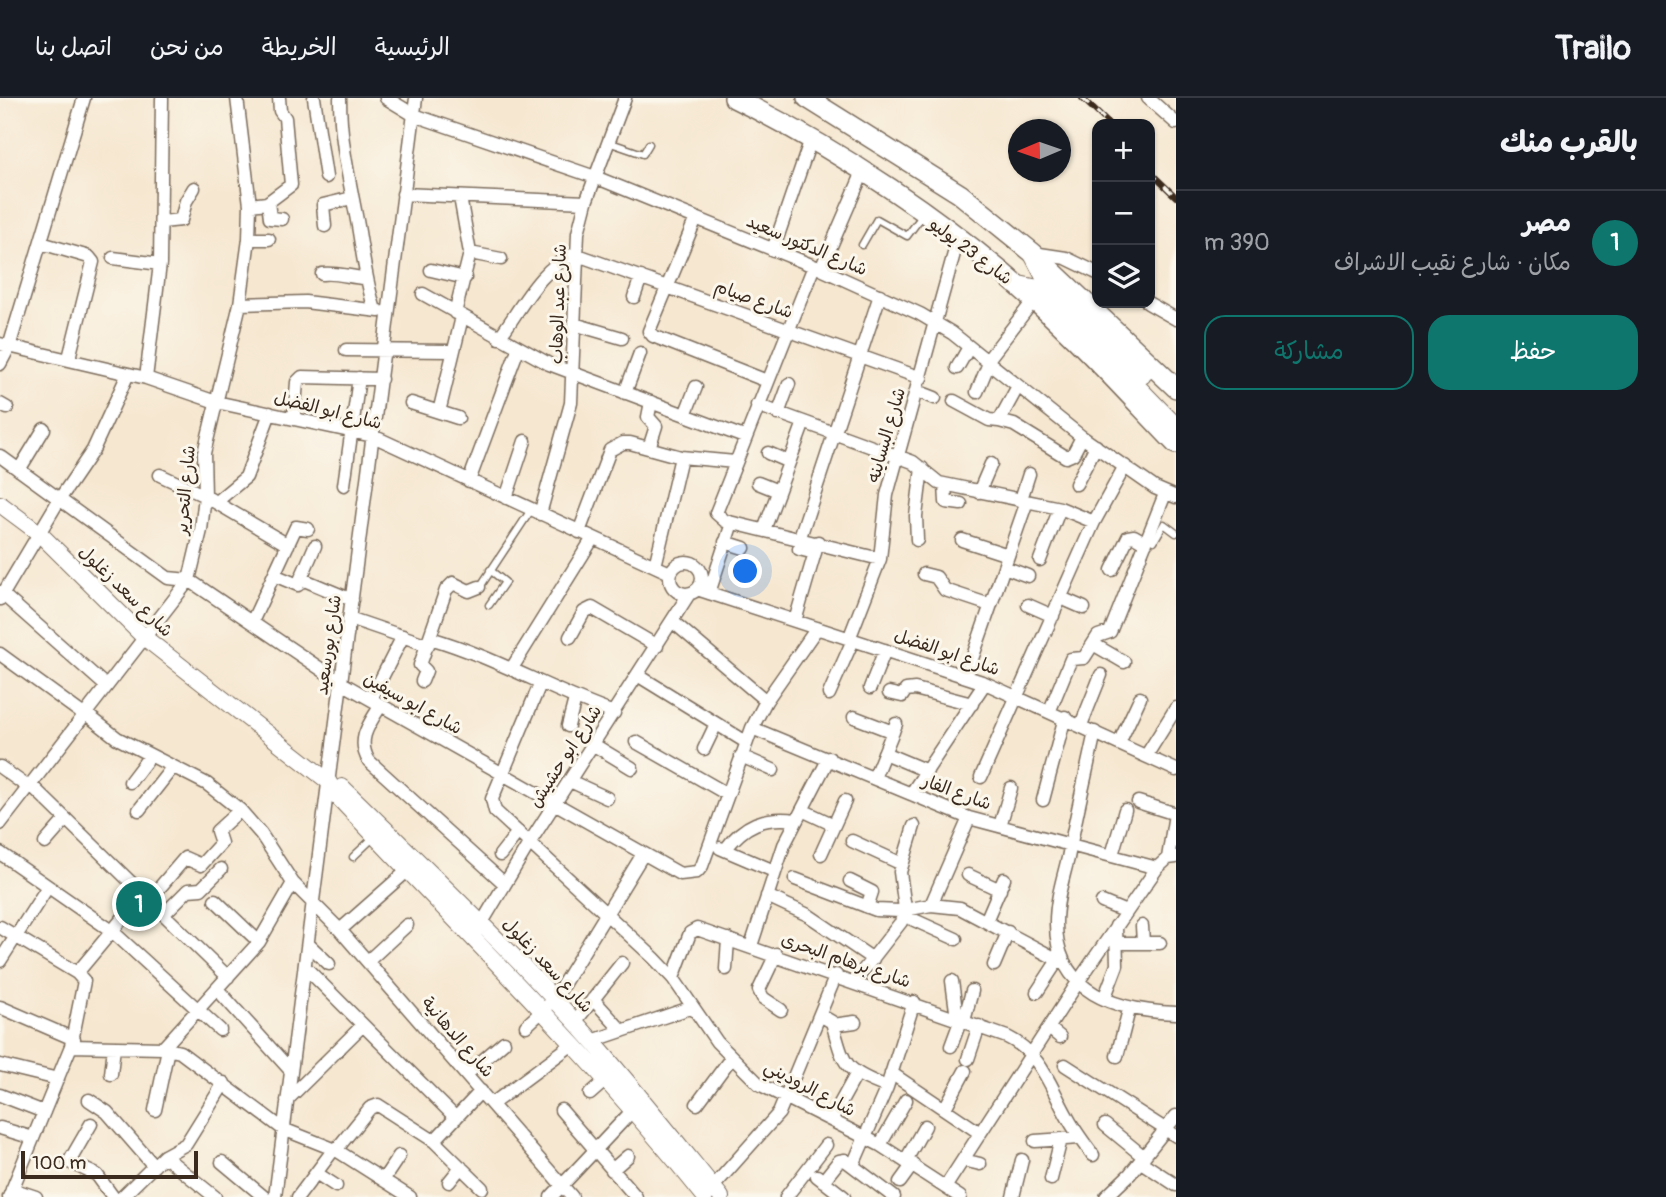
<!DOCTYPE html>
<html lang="ar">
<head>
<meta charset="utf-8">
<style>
  :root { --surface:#171b24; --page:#242831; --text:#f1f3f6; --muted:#9ea1a6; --line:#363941; --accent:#0f766e }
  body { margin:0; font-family:Pangolin,"Playpen Sans Arabic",sans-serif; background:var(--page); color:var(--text); direction:rtl }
  .controls { position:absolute; right:21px; top:21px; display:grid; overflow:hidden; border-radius:14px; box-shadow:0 2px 5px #0004 }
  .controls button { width:63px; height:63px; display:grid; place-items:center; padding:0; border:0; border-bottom:2px solid var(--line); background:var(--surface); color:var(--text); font:35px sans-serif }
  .compass { position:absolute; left:1008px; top:21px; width:63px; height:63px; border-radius:50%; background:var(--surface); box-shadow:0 2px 5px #0004; rotate:268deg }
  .scale { position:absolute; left:21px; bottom:18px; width:177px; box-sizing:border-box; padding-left:7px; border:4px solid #3b2a1e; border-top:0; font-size:19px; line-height:24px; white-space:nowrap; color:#3b2a1e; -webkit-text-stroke:5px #fbf7ec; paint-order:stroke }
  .you { position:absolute; left:746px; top:474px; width:24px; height:24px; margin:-18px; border:5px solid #fff; border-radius:50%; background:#1a73e8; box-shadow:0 0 0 10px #1a73e833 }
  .badge { display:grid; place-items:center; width:46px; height:46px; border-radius:50%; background:var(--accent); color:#fff; font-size:23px; font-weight:700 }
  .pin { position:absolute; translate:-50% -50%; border:4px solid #fff; box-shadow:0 2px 7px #0006 }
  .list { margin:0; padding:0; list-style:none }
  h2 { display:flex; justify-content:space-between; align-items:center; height:91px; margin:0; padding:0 28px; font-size:30px }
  h2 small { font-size:23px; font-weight:400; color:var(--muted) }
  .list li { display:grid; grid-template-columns:46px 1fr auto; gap:21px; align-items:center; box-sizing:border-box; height:105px; padding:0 28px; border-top:2px solid var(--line) }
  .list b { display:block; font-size:26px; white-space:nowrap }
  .list p { margin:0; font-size:23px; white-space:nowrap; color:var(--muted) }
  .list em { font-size:23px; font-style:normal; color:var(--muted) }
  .actions { display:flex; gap:14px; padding:21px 28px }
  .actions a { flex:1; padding:16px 0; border:2px solid var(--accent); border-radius:21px; text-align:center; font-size:24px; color:var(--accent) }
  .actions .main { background:var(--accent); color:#fff }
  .icon { flex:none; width:38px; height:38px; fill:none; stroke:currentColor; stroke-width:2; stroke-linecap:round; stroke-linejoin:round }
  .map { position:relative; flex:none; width:1176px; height:1099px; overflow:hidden; direction:ltr }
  header { display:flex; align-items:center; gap:42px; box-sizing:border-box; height:98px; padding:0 35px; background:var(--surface); border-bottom:2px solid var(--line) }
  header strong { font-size:33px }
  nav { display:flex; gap:38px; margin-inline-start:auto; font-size:24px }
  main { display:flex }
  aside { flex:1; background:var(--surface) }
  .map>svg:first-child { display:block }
</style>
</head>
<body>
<header>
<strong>Trailo</strong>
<nav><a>الرئيسية</a><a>الخريطة</a><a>من نحن</a><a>اتصل بنا</a></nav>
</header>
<main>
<aside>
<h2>بالقرب منك<small></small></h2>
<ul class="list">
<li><span class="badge">1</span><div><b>مصر</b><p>مكان · شارع نقيب الاشراف</p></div><em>390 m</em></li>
</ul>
<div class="actions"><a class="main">حفظ</a><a>مشاركة</a></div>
</aside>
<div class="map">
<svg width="1176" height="1099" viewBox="0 0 1176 1099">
  <rect width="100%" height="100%" fill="#fbf7ec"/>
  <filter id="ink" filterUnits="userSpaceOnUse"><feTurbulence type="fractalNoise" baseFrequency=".0143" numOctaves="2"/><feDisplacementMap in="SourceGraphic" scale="14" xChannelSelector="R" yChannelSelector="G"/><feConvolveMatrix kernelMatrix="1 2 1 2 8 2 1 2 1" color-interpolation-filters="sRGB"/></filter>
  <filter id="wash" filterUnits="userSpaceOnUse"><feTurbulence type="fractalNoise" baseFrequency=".00686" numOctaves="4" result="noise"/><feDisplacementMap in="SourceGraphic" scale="28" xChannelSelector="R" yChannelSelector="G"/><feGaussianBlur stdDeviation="1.57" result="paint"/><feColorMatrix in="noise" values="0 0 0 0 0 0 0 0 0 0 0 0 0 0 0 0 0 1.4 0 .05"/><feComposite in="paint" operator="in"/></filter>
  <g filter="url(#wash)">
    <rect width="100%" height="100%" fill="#f6e7d0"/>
  </g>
  <g filter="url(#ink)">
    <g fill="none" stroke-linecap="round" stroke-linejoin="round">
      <g stroke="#7c6c5c" stroke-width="9">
        <path id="service" d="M608 44 643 56 649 46
          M862 147 877 121 907 138 922 118
          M1154 443 1164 426 1176 435
          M480 489 531 412
          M489 507 505 484 490 472
          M353 759 373 740"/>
      </g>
      <g stroke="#7c6c5c" stroke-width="15">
        <path id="minor" d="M314 0 326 79
          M340 0C340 44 350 84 358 128 363 157 366 184 375 212
          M386 0 414 17 595 79 821 171 920 216 952 235 1082 339 1155 390 1176 399
          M1148 0 1176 25
          M403 96 586 104
          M268 104 270 120 282 121
          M250 107 267 105 291 87 285 20 280 13 279 0
          M696 120 649 233 653 238 767 283
          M162 124 181 122 186 103 194 90
          M325 128 323 107 352 100
          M249 141H269
          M41 145 89 159 93 164 69 260
          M773 152 811 41
          M470 155 501 161
          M1033 155 1066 160 1097 175
          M113 160 160 166
          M814 168 716 415 725 423 880 461
          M821 171 863 74
          M431 172 465 180
          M322 176C336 174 349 179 364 180
          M423 196 549 266 744 339
          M634 199 641 179
          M1148 205 1176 221
          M240 206 305 204 379 213
          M455 215 470 155 460 99
          M574 226 622 240
          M499 240C520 212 541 168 575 156L921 280
          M0 246 146 280 216 304 373 338 670 475
          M346 252 453 253
          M987 263 1034 202
          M0 266 9 249 84 0
          M957 270 969 249
          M146 280 160 166 162 0
          M917 293 935 300
          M977 294 989 265
          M625 295 640 255
          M954 303 989 322 999 323 1018 288
          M411 305 458 320
          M0 306 7 310
          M757 307 913 364 939 385 1060 410 1094 424
          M439 314 462 219
          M778 316 789 286
          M685 317 696 289
          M294 320 297 284 302 279 381 281
          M999 323 1014 327 1066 359 1073 356 1082 339
          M649 350 656 328 648 319 651 304
          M768 355 789 364
          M0 358 168 480 189 482 340 584 680 776 697 774 702 768 752 630 766 603 817 530
          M19 372 44 331
          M160 377 205 398 288 447
          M469 383 518 251
          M758 385 778 393
          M1076 386 1096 348
          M344 387 359 280
          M945 387 946 404 961 406
          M979 394 991 366
          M506 400 525 343
          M216 404 246 379 270 315
          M540 416 571 305 578 135 586 104 625 0
          M764 432 803 327
          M579 434 610 352 623 345H630L681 359 735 364
          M800 439 880 197
          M917 442 916 418 922 370
          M962 442 1008 457
          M725 444 744 450
          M799 451 815 455
          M1040 462 1060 410
          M670 480a16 16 0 1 1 32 0a16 16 0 1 1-32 0Z
          M655 468 681 359
          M1004 469 1028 478
          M1112 472 1128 439 1134 438 1146 445
          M924 476 936 479 945 492 990 507
          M274 477 298 487 315 448
          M302 481 352 502
          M697 491 985 585 1176 672
          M0 494 106 588
          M709 495 732 425
          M1061 500 1084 510
          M0 501 59 402 93 352 128 276
          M1028 507 1053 518
          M349 520 428 547
          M672 523 766 603
          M795 523 818 444
          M252 524 296 429 308 431
          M570 539 584 514 592 510 657 548
          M430 540C495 559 551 593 614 615
          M849 541 880 461 887 397 958 141
          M1093 546 1124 564
          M0 556 84 617
          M512 570 593 440
          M639 578 746 644
          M966 578 1025 409 1022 398 1029 376
          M422 583 426 573 420 567 446 492 453 485 469 493 479 489
          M540 586 492 701 495 713 654 860 673 880 717 944 759 986 880 1047 960 1099
          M870 590 885 552
          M889 595 902 598 906 592 915 591 972 606
          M829 596 853 542
          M371 601 403 538
          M381 607C369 626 356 642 369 663L505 786
          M1050 612 1071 561 1084 560 1098 538 1110 534 1165 396
          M85 615 117 640 207 686 240 712 261 736 293 785 340 832 572 1099
          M854 619 893 634
          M1081 627 1101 577
          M568 628 575 601
          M752 630 969 720 1157 770
          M1095 634C1086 676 1076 718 1068 760 1063 781 1056 802 1056 824 1055 895 1116 913 1176 915
          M636 644 727 696
          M1119 645 1140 600
          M594 647 632 670
          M704 651 716 626
          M884 655 927 673
          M741 658 773 672
          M1146 658 1176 610
          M0 669 28 689
          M981 679 1094 424 1125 368
          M874 680 896 626
          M570 683 607 700
          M130 684 149 659
          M30 686 228 879
          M911 696 985 585
          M1043 702 1065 619
          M1138 704 1176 716
          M139 712 172 670
          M802 712 834 727
          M0 726 189 482 201 432 205 398 204 355 240 206 249 141 250 107 237 0
          M1000 728 1011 690
          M852 743 902 766
          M45 745 66 721
          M720 750 774 773
          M725 752C744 726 764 718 796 722
          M0 755 112 833 220 932
          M821 756 845 703
          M500 757 518 734
          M1112 757 1125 712
          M1168 760 1175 716
          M968 777 1000 792
          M795 781 876 812 900 813 931 807 960 810 1062 864
          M850 783 872 794 867 809
          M767 798 808 817 873 861
          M149 802 185 760 201 767 221 745 217 733 240 712
          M215 802 259 844
          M1102 804 1126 814
          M931 807 969 720
          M164 816 188 792 201 791 221 771
          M903 817 956 841
          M986 823 1004 781
          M1142 828 1143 845
          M0 829 77 875 84 883 71 948 9 1099
          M340 832 407 773
          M477 833 530 744 689 496
          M1117 845H1160
          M308 846 329 866
          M751 848 784 747 829 660
          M776 856 759 892 763 900 781 912
          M0 863 47 790
          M368 863 407 827
          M994 867 1008 834
          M305 869 456 1020
          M726 871 728 841
          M77 875 143 796
          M673 880 690 835 697 831 1007 939C1042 956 1050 989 1068 1020 1075 1033 1084 1045 1093 1057
          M855 883 901 824 905 811 900 774 914 728
          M952 883 957 920
          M218 892 291 973
          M1037 894 1058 862
          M593 901 622 933
          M1104 901 1117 867 1116 828
          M0 909 74 941
          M820 917 832 924C844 966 842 972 887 989
          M964 923 972 893
          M575 924 622 865
          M833 927 855 924
          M526 928 553 903 643 756
          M1049 930 1060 939
          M592 943 693 909
          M71 948 163 950 180 954 283 1031 336 1052 410 1099
          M951 948 961 921
          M163 950 259 844 293 785
          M1117 958 1129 912
          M968 961 979 928
          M0 967 58 981
          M1065 967 1176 1038
          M891 975 980 1035
          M111 976 114 949
          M467 976 504 944
          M590 996 607 981
          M0 997 44 1014
          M89 1002 107 1014 154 1068
          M287 1002 363 927
          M492 1006 574 945
          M697 1006 731 960
          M945 1010 965 973
          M155 1012 168 951
          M561 1012 636 1099
          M831 1022 857 975
          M91 1026 69 1064 97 1077 113 1099
          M1105 1027 1144 1059
          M0 1030 33 1040
          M434 1043 481 993
          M1035 1043 1080 1040
          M880 1047 906 1002
          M336 1052 370 1010 378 1007 434 1043 482 1090
          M164 1058 215 1099
          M906 1062 925 1028
          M963 1062 980 1066
          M222 1064 264 1099
          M1141 1064 1176 1087
          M853 1067 887 989 914 904
          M612 1072 628 1058
          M316 1075 336 1088
          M817 1078 844 1099
          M1051 1081 1061 1041
          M383 1082 399 1058
          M823 1083 839 1063 845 1062 894 1099
          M449 1084 461 1069
          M900 1084 913 1066
          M946 1088 1078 884 1157 770 1168 760 1176 759
          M713 1089 779 1015 836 877
          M12 1091 36 1099
          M122 1099 164 1058 186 1046 224 985
          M275 1099 416 0
          M298 1099 334 1051
          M551 1099 633 1012
          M786 1099 826 1047
          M1013 1099 1022 1062
          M1106 1099 1130 1076 1176 1018"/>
      </g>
      <g stroke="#7c6c5c" stroke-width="18">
        <path id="tertiary" d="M0 406 39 435 145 540 328 683 336 697C461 830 591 956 705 1099
          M342 689C422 767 503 844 578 927 628 982 674 1041 721 1099"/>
      </g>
      <g stroke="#7c6c5c" stroke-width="20">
        <path id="secondary" d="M1033 156 1049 187 1142 277
          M1014 186 1038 191 1048 198 1176 329"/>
      </g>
      <g stroke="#7c6c5c" stroke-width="22">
        <path id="primary" d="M734 0C840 52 945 122 1034 202 1084 247 1129 297 1176 346
          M807 0 960 96 1033 155 1176 290"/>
      </g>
      <use href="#service" stroke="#fff" stroke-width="6"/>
      <use href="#minor" stroke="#fff" stroke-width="12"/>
      <use href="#tertiary" stroke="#fff" stroke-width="16"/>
      <use href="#secondary" stroke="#fff" stroke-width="18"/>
      <use href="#primary" stroke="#fff" stroke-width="19"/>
      <g stroke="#3b2a1e" stroke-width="6">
        <path id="rail" d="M1082 0 1109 26
          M1150 74 1176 99"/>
      </g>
      <use href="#rail" stroke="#fbf7ec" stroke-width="3.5" stroke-dasharray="10" stroke-linecap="butt"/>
    </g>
  </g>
  <g text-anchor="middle" stroke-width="6" stroke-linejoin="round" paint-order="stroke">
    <g font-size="18" fill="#3b2a1e" stroke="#fbf7ec">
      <text transform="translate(807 147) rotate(23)" y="6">شارع الدكتور سعيد</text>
      <text transform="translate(971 153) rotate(37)" y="6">شارع 23 يوليو</text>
      <text transform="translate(754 201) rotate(20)" y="6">شارع صيام</text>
      <text transform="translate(558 206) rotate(-88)" y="6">شارع عبد الوهاب</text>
      <text transform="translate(328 312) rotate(14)" y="6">شارع ابو الفضل</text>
      <text transform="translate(886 337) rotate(-74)" y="6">شارع البساينه</text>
      <text transform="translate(185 392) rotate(-85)" y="6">شارع التحرير</text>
      <text transform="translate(126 493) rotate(44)" y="6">شارع سعد زغلول</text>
      <text transform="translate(328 547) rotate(-82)" y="6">شارع بورسعيد</text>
      <text transform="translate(947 554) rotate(19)" y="6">شارع ابو الفضل</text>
      <text transform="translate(413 605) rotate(29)" y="6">شارع ابو سيفين</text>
      <text transform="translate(565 658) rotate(-57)" y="6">شارع ابو حشيش</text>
      <text transform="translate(957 694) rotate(20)" y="6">شارع الفار</text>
      <text transform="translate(846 862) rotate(19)" y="6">شارع برهام البحرى</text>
      <text transform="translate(548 867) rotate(47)" y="6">شارع سعد زغلول</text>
      <text transform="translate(458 939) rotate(49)" y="6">شارع الدهانية</text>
      <text transform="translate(810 990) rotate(28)" y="6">شارع الروديني</text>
    </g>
  </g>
</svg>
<div class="controls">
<button>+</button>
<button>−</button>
<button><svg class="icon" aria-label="layers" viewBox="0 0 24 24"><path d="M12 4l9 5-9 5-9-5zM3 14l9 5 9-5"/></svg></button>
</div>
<svg class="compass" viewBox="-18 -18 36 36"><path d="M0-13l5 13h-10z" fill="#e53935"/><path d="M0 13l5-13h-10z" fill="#9ea1a6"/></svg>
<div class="scale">100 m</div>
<div class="you"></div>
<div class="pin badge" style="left:139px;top:806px">1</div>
</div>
</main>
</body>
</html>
